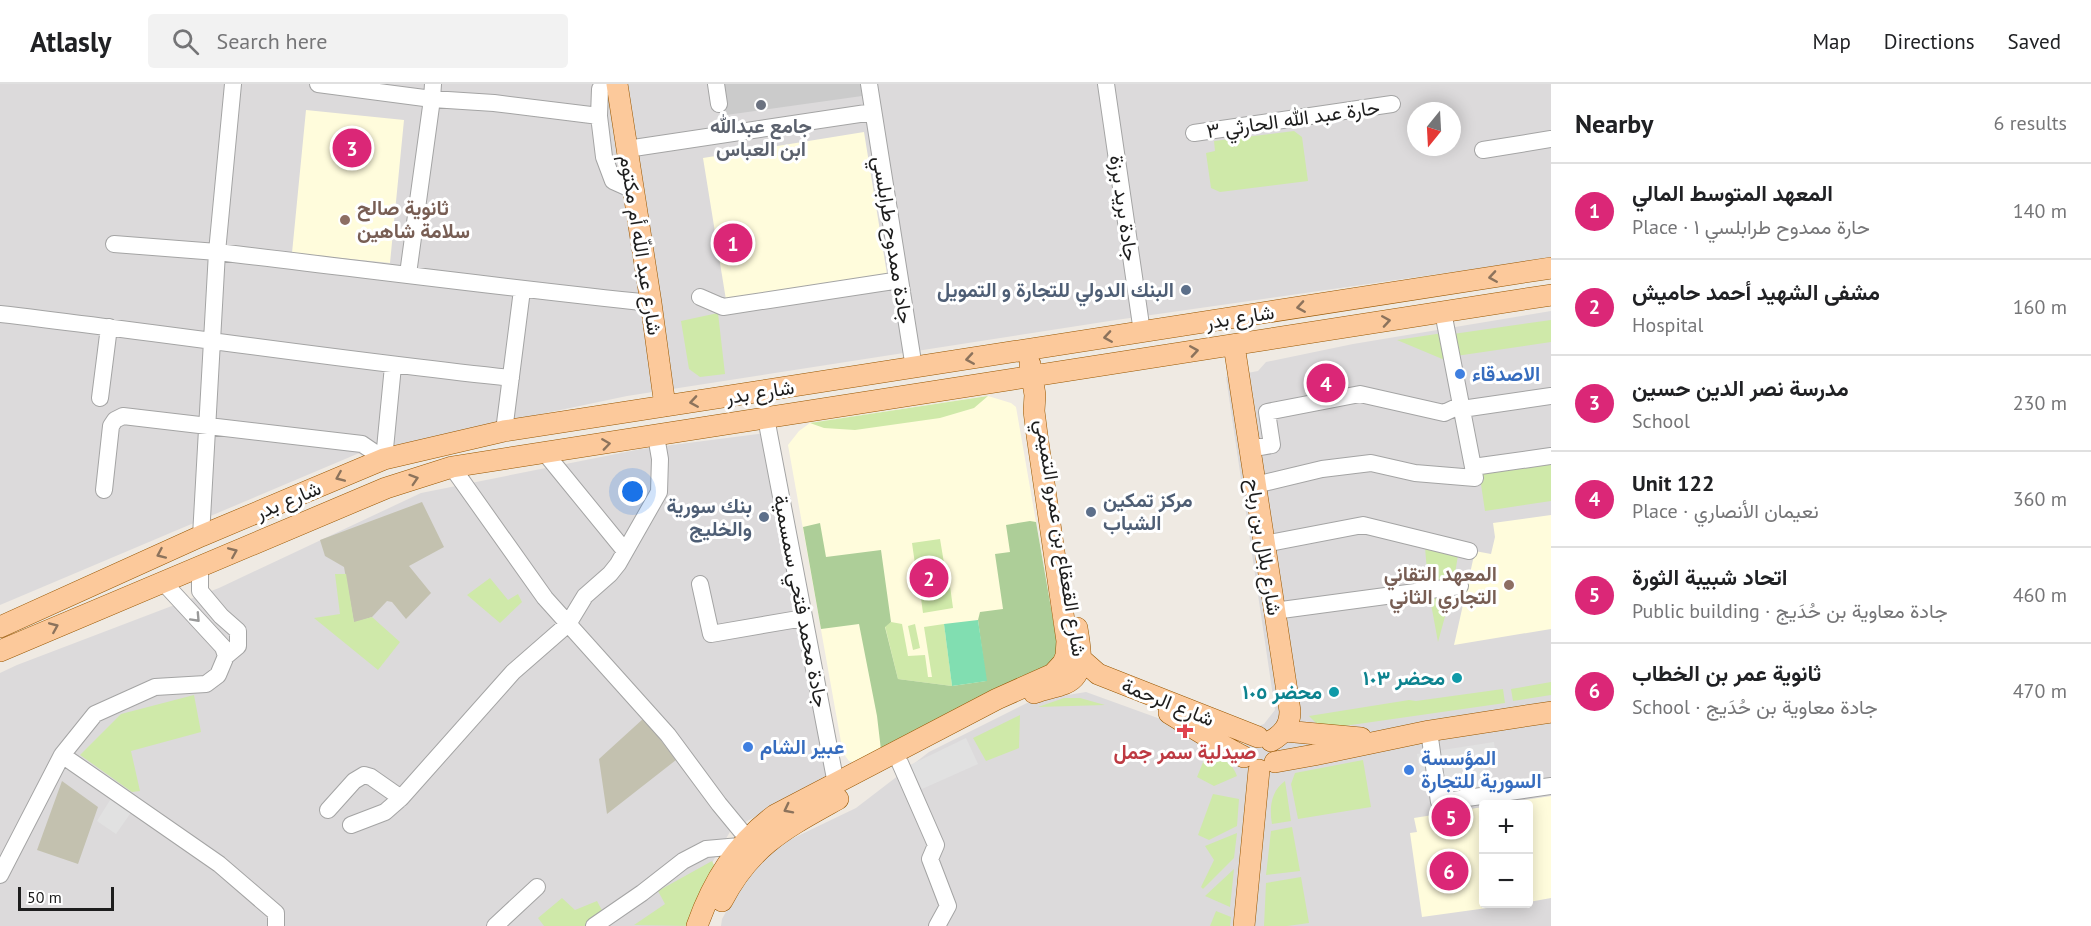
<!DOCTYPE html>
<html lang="en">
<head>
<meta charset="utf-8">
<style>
  :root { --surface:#fff; --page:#f2f2f2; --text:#202124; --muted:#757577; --line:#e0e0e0; --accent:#db2777 }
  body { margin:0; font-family:"PT Sans",Vazirmatn,sans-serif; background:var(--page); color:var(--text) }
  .controls { position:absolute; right:18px; bottom:18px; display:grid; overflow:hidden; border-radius:6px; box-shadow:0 3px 15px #0003 }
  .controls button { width:54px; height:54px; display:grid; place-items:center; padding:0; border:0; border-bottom:2px solid var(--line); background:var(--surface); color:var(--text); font:30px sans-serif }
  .compass { position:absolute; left:1407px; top:18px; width:54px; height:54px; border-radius:50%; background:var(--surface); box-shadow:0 3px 15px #0003; rotate:198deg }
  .scale { position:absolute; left:18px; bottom:15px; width:96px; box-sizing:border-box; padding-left:6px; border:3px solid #1d1d1d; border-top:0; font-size:16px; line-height:21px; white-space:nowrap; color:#1d1d1d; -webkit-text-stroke:4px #fff; paint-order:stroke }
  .you { position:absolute; left:633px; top:408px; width:21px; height:21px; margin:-15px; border:4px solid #fff; border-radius:50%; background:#1a73e8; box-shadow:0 0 0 9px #1a73e833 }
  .badge { display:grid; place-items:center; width:39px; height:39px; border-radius:50%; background:var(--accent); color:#fff; font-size:20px; font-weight:700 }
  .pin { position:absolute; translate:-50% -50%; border:3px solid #fff; box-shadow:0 2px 6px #0006 }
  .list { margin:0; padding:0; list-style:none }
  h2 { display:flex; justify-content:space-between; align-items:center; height:78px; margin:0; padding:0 24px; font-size:26px }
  h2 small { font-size:20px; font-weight:400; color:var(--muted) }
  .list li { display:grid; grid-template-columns:39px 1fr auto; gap:18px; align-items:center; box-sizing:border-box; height:96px; padding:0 24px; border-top:2px solid var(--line) }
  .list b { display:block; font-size:22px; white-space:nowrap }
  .list p { margin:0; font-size:20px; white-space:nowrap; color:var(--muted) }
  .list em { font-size:20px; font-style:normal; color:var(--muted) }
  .icon { flex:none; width:33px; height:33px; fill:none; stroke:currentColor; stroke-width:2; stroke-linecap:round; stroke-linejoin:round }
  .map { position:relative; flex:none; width:1551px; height:842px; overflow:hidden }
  header { display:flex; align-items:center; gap:36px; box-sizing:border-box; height:84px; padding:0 30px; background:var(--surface); border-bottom:2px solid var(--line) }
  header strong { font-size:28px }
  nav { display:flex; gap:33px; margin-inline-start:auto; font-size:21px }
  .search { width:420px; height:54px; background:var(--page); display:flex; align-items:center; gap:15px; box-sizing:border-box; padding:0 21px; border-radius:6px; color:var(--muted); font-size:22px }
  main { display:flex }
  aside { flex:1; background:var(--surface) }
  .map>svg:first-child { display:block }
</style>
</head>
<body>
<header>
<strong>Atlasly</strong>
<div class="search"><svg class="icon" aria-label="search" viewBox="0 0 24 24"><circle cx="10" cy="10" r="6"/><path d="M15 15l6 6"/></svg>Search here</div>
<nav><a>Map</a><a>Directions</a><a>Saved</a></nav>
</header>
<main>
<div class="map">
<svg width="1551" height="842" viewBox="0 0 1551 842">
  <rect width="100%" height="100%" fill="#efeae3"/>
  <path fill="#dcdadb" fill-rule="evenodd" d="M0 0H1551V174L1116 236 627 312 423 355 357 370 0 521ZM1416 27H1452V63H1416Z
    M1551 227V842H721L722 835 743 798 779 761 856 724 929 668 1031 617 1086 608 1166 637 1235 677 1256 643 1264 640 1275 626 1226 293 1258 287 1266 278 1353 260ZM1484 720H1528V820H1484Z
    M765 349 827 693 731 746 693 812 688 842H0V589L17 581 219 504 421 409 641 365Z"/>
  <path fill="#fffcdc" d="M306 26 404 36 390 179 292 169Z
    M864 48 887 190 726 216 703 74Z
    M988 312 1011 319 1016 323 1059 570 1055 582 853 678 849 677 843 669 788 361 799 347 810 339Z
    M1551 431V545L1454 561 1475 467 1491 470 1495 453 1493 439Z
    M1551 712V814L1529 818 1528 720H1496Z
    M1483 723 1484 820H1516L1422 833 1410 749 1417 748 1414 734Z"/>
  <path fill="#cbcbcb" d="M721 0H861L862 12 726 31Z"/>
  <path fill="#c3c1af" d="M422 418 444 463 409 482 431 509 406 535 392 518 387 517 372 533 354 539 344 483 325 472 320 456Z
    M644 634 676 676 607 730 599 675Z
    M62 697 98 723 78 780 37 766Z"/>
  <path fill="#cfe9a9" d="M1294 47 1302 53 1308 97 1220 108 1211 104 1206 69 1215 67 1214 57Z
    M718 229 725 290 700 293 689 285 681 237Z
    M1551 236V258L1456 272 1453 250Z
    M1443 249 1447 277 1397 256Z
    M988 312 974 324 940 334 855 346 824 344 810 339Z
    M1551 377V417L1485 427 1479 387Z
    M940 455 947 497 918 501 912 459Z
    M1425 463 1458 471 1454 496 1428 500Z
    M335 490H346L354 538 372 533 400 558 378 586 314 534 340 530Z
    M490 494 508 516 518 510 522 518 500 539 467 511Z
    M950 502 953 524 923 529 920 507Z
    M1452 507 1438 558 1429 509Z
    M891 538 902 540 908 572 925 571 928 593H932L924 543 944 540 952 602 898 595 885 542Z
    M915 540 920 564 913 566 908 542Z
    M1551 598V611L1513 617 1511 605Z
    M1503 605 1505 619 1330 644 1316 639 1309 632 1409 616 1416 617Z
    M194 611 201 648 131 667 140 707 132 708 80 671 121 630Z
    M1064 614H1080L1105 621 1038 623Z
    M1020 631 1019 664 986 677 973 654Z
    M1208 666C1221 673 1232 678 1237 692L1214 702 1197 693Z
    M1363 676 1371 723 1298 735 1291 700 1295 689Z
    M1285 697 1291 737 1272 740C1269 724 1271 707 1285 697Z
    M1213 710 1239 715 1237 742 1209 756 1198 751Z
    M1292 743 1300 787 1266 791 1271 747Z
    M1237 749 1234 774 1203 805 1201 803 1214 776 1205 762Z
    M712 777 715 783 689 842 634 841 665 820 658 807Z
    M1234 785 1230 823 1205 812Z
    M1301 793 1309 839 1287 842H1264L1266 799Z
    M562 814 575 826 597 817 604 830 585 842H544L538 834Z
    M1216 827 1231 833 1230 842H1210Z"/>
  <path fill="#adce98" d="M1030 437 1036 438 1059 570 1055 582 881 666 877 632 859 540 821 545 803 443 820 439 826 473 881 466 891 538 885 543 898 595 952 602 986 597 978 536 980 528 1003 525 995 470 1010 468 1006 441Z"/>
  <path fill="#81deb1" d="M978 536 987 597 952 602 944 540Z"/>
  <path fill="#e1e1e1" d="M966 654 978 680 922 705 910 681Z
    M1494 658 1496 673 1484 675 1490 717 1438 724 1434 700 1422 702 1417 670Z
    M112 713 132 727 116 750 97 737Z"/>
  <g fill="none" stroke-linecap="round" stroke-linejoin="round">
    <g stroke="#a4a4a4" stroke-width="18">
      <path id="minor" d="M318 0 432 15 408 190
        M433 0 432 15 494 19 599 32 600 5 604 0
        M716 0 719 20
        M869 0 914 284
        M1106 0 1142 248
        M599 32 604 73 613 97 633 106
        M1194 49 1392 20
        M627 65 873 28
        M1483 66 1551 55
        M114 160 217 168 233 0
        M700 213 723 223 900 196
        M1443 228 1473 383
        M0 230C171 250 340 276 511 294
        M100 314 109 243
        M1462 325 1551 312
        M766 334 836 700
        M504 347 522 206
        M1249 365 1272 361 1267 328 1360 310 1444 329 1461 321
        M545 369 625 467
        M452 383 545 514 668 651 719 720 747 754
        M1255 401 1322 385 1371 379 1415 389 1475 394 1473 383 1551 372
        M104 406 111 342 115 336 123 332 362 360 384 375 393 282
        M201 452 217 168C362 185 506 204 651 219
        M1264 460 1363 441 1469 467
        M200 482V507L221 532 238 547V562L226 572 218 591 206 600 155 603 95 630 62 671 219 780 276 829V842
        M163 498 223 563 226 572
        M700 500 711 550 804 534
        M1274 527 1460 502
        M1429 647 1439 718 1551 702
        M900 679 936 761 930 775 948 822 937 842
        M328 726 354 697 364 691 371 693 401 714
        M351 741 385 728 401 714 513 588 568 540 585 512 610 490 618 480 659 408 660 375 656 352
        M0 791 62 671
        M495 842 537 803
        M594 842 642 809 683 777 706 765 740 762"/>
    </g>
    <g stroke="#975600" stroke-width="22">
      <path id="major" d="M617 0 651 219 665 322
        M1234 261 1290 627C1290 642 1283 650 1271 657
        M0 543 201 452 384 375 504 347 1551 184
        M0 567 386 404 452 383 1551 211
        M1081 575 1098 590 1258 653
        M1034 609C1043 605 1052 604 1061 601 1088 593 1080 565 1077 544
        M1169 629 1218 659 1244 673
        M1284 647 1361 654
        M1275 678 1314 671 1429 647 1551 628
        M722 817C751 761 786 744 838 715
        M697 842C713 797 736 760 775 731L997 615 1053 590 1063 579 1066 572 1067 557 1037 351 1034 327 1035 311 1030 280
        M1244 842 1259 686"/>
    </g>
    <use href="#minor" stroke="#fff" stroke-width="16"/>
    <use href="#major" stroke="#fcc99b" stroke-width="21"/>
  </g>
  <defs><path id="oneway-chevron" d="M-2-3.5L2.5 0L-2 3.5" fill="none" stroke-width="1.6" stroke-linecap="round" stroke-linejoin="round" transform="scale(1.5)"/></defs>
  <g stroke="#8c735c">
    <use href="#oneway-chevron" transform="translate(1493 193) rotate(171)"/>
    <use href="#oneway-chevron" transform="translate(1301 223) rotate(171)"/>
    <use href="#oneway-chevron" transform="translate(1386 237) rotate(-9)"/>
    <use href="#oneway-chevron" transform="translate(1108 253) rotate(171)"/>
    <use href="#oneway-chevron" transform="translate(1194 267) rotate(-9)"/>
    <use href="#oneway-chevron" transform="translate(970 275) rotate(171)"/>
    <use href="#oneway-chevron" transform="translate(694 318) rotate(171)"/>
    <use href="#oneway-chevron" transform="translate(606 360) rotate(-8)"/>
    <use href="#oneway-chevron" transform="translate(340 393) rotate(157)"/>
    <use href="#oneway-chevron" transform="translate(414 395) rotate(-18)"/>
    <use href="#oneway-chevron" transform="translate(233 468) rotate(-23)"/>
    <use href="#oneway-chevron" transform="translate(161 470) rotate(156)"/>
    <use href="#oneway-chevron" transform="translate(54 543) rotate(-23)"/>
    <use href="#oneway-chevron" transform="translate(788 725) rotate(153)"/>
  </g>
  <use stroke="#999" href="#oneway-chevron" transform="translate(196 534) rotate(47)"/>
  <circle fill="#6b7280" stroke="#fff" stroke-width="2" cx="761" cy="21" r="6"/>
  <g fill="#8d6e63" stroke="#fff" stroke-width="2">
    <circle cx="345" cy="136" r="6"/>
    <circle cx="1509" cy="501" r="6"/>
  </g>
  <g fill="#5c6f8a" stroke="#fff" stroke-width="2">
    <circle cx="1186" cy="206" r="6"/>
    <circle cx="1091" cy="428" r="6"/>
    <circle cx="764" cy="433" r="6"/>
  </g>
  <g fill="#3f7fe0" stroke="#fff" stroke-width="2">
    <circle cx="1460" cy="290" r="6"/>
    <circle cx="748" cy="663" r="6"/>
    <circle cx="1409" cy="686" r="6"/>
  </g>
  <g fill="#0f9aa8" stroke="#fff" stroke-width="2">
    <circle cx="1457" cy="594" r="6"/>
    <circle cx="1334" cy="608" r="6"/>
  </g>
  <path fill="#e0444e" stroke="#fff" stroke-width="2" d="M1182 637h6v6h6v6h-6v6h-6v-6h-6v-6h6z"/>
  <g text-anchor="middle" stroke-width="6" stroke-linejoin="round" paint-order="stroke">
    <g font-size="20" fill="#1d1d1d" stroke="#fff">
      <text transform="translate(1293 35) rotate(-8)" y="7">حارة عبد الله الحارثي ٣</text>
      <text transform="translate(1124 124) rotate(82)" y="7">جادة بريد برزة</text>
      <text transform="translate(893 156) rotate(81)" y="7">جادة ممدوح طرابلسي</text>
      <text transform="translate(641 161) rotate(81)" y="7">شارع عبد اللّه أم مكتوم</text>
      <text transform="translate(1240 233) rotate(-9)" y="7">شارع بدر</text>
      <text transform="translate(760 308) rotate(-9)" y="7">شارع بدر</text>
      <text transform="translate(288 416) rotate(-23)" y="7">شارع بدر</text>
      <text transform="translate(1061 454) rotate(81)" y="7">شارع القعقاع بن عمرو التميمي</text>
      <text transform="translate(1264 463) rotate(81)" y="7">شارع بلال بن رباح</text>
      <text transform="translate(801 517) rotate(79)" y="7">جادة محمد فتحي سمسمية</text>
      <text transform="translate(1168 618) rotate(22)" y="7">شارع الرحمة</text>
    </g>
    <g font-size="20" font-weight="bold" fill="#5b616d" stroke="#fff">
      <text x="761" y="49">جامع عبدالله<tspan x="761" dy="23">ابن العباس</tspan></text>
    </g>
    <g font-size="20" font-weight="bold" fill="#785e54" stroke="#fff" text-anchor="start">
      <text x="357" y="131">ثانوية صالح<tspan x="357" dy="23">سلامة شاهين</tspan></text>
      <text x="1497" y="497" text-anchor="end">المعهد التقاني<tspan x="1497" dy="23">التجاري الثاني</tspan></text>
    </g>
    <g font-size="20" font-weight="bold" fill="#4e5e75" stroke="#fff" text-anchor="end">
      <text x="1174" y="213">البنك الدولي للتجارة و التمويل</text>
      <text x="1103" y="423" text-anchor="start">مركز تمكين<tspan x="1103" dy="23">الشباب</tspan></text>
      <text x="752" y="429">بنك سورية<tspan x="752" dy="23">والخليج</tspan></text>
    </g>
    <g font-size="20" font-weight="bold" fill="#366cbe" stroke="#fff" text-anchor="start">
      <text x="1472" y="297">الاصدقاء</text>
      <text x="760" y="670">عبير الشام</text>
      <text x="1421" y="681">المؤسسة<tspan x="1421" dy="23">السورية للتجارة</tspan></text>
    </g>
    <g font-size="20" font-weight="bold" fill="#0d838f" stroke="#fff" text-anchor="end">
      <text x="1445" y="601">محضر ١٠٣</text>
      <text x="1322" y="615">محضر ١٠٥</text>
    </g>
    <g font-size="20" font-weight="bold" fill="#be3a42" stroke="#fff">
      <text x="1185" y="675">صيدلية سمر جمل</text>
    </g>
  </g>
</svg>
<div class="controls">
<button>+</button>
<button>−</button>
</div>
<svg class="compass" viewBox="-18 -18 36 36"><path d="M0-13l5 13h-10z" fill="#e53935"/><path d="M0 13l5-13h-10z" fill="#757577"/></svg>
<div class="scale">50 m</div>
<div class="you"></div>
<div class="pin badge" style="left:733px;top:159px">1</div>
<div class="pin badge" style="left:929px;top:494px">2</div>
<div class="pin badge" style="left:352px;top:64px">3</div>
<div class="pin badge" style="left:1326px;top:299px">4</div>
<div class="pin badge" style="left:1451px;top:733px">5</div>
<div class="pin badge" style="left:1449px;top:787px">6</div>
</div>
<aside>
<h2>Nearby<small>6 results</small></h2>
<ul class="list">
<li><span class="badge">1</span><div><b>المعهد المتوسط المالي</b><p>Place · حارة ممدوح طرابلسي ١</p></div><em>140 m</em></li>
<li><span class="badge">2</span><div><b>مشفى الشهيد أحمد حاميش</b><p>Hospital</p></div><em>160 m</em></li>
<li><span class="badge">3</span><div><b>مدرسة نصر الدين حسين</b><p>School</p></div><em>230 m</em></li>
<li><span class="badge">4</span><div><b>Unit 122</b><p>Place · نعيمان الأنصاري</p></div><em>360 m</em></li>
<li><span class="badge">5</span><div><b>اتحاد شبيبة الثورة</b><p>Public building · جادة معاوية بن حُدَيج</p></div><em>460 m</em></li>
<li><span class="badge">6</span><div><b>ثانوية عمر بن الخطاب</b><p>School · جادة معاوية بن حُدَيج</p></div><em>470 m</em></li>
</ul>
</aside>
</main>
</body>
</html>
